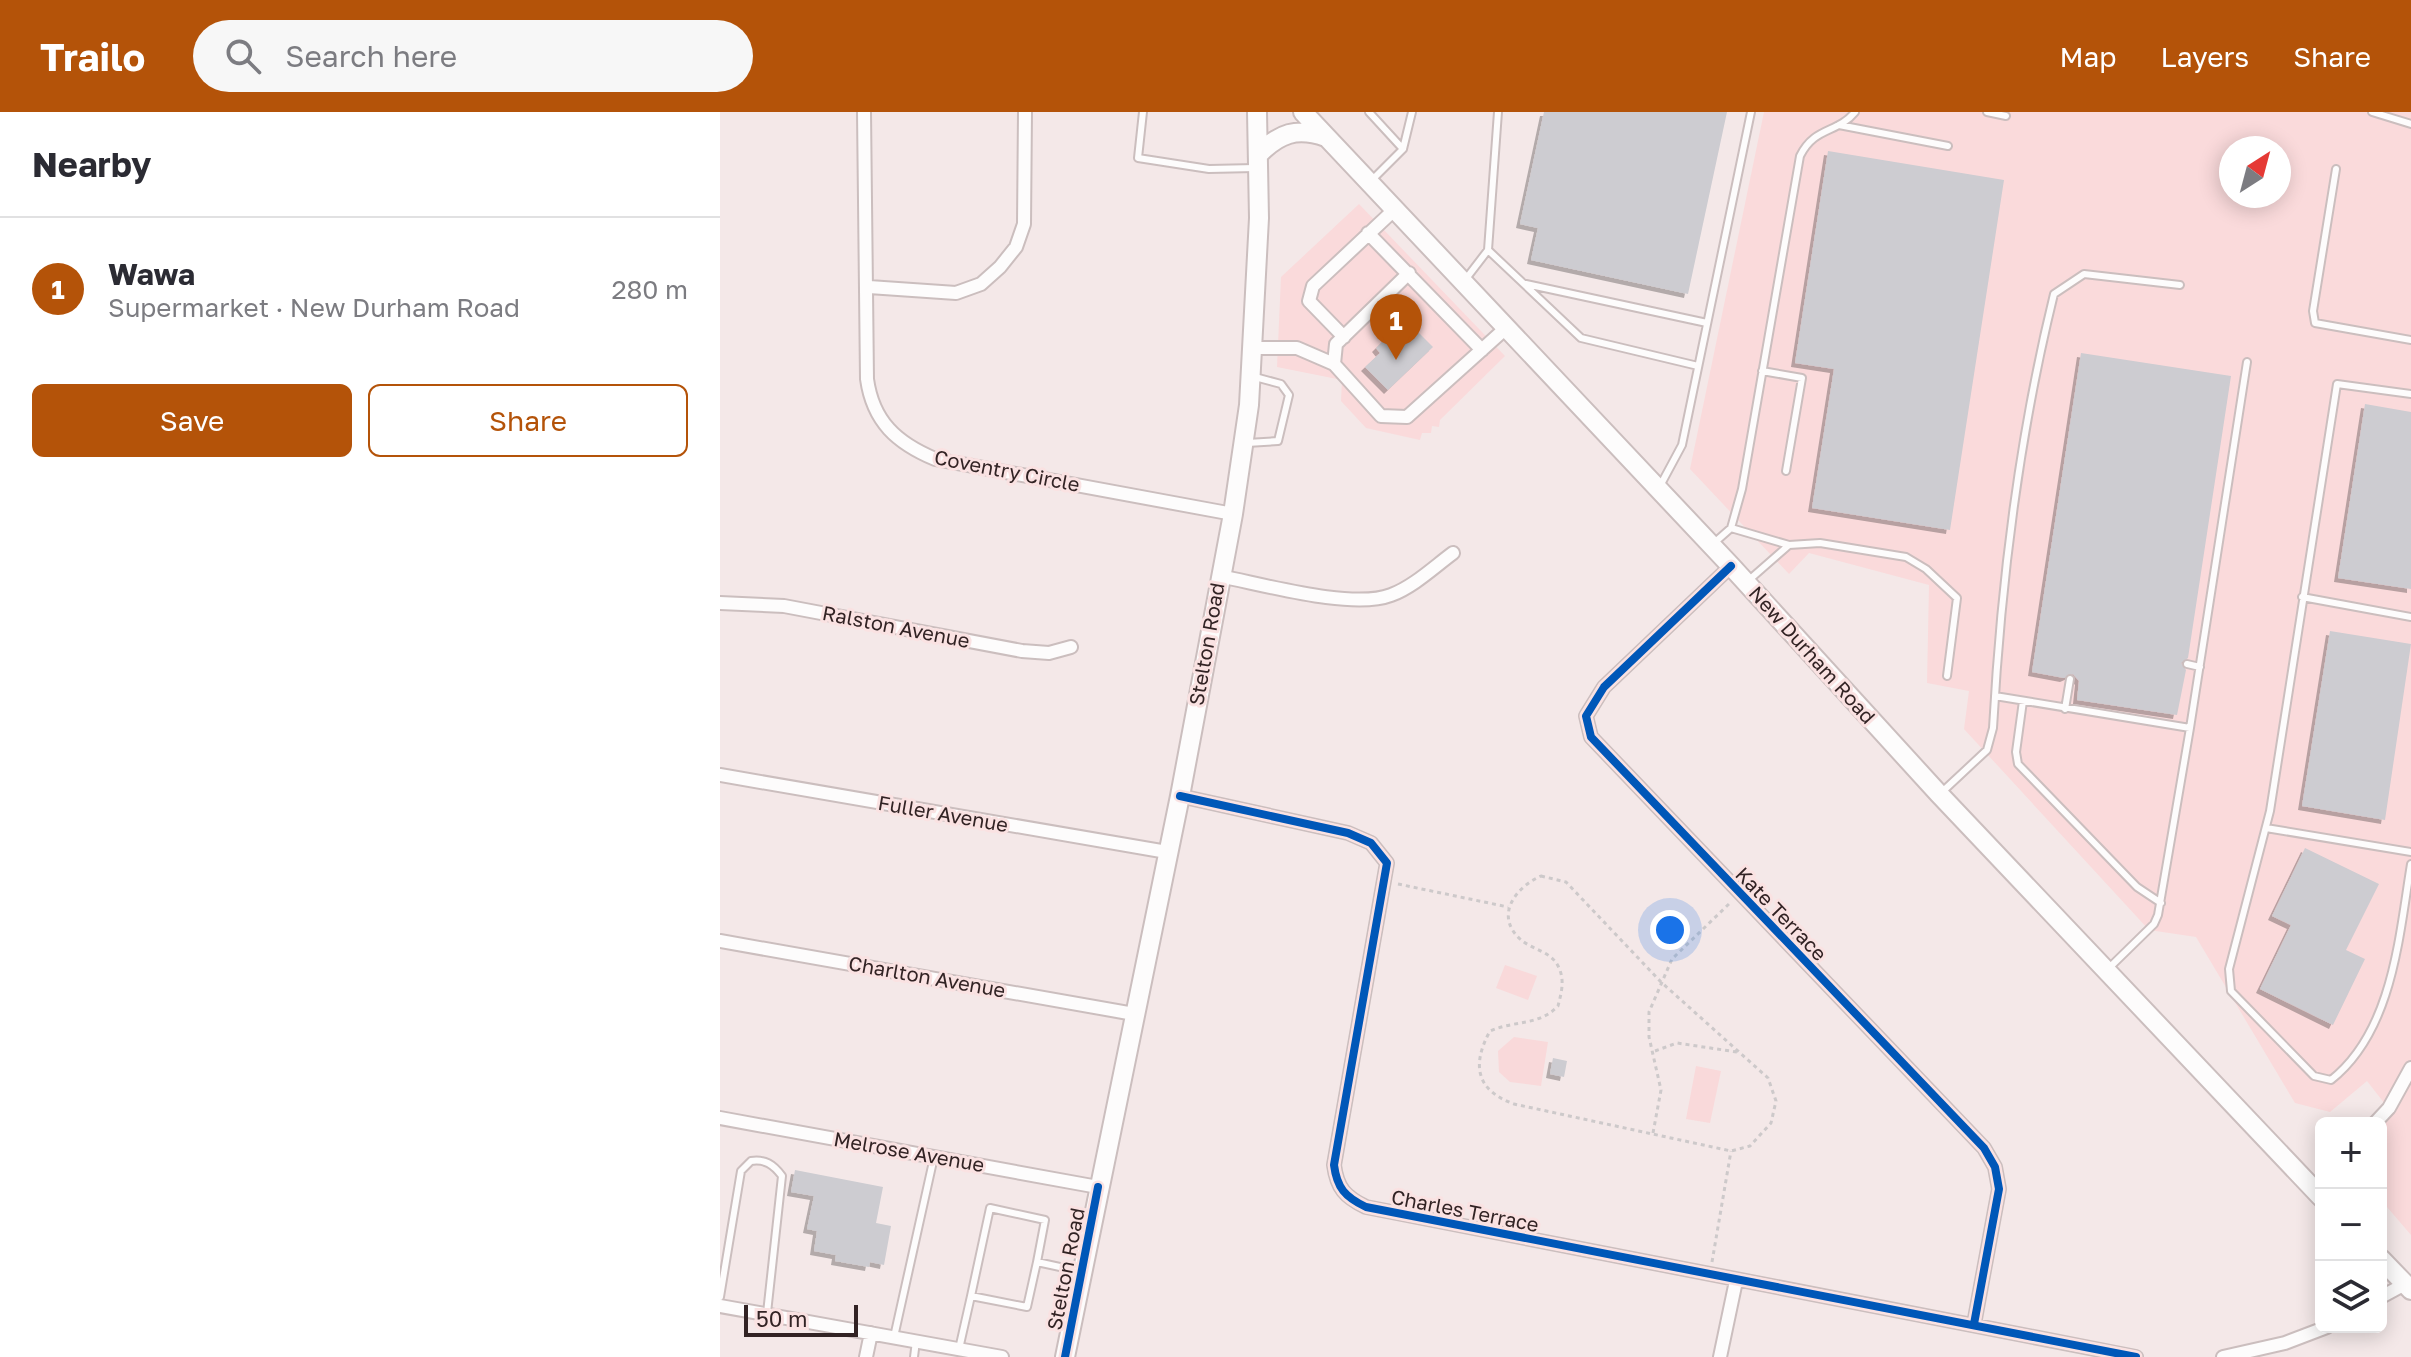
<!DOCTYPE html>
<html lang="en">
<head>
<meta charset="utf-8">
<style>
  :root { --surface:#fff; --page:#f7f7f7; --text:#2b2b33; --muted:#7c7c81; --line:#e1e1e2; --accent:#b45309 }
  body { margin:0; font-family:"Golos Text",sans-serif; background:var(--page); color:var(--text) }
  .controls { position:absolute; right:24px; bottom:24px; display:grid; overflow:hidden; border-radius:12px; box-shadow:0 4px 20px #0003 }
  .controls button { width:72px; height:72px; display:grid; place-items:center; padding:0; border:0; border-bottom:2px solid var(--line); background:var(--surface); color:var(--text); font:40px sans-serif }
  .compass { position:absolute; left:1499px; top:24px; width:72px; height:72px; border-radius:50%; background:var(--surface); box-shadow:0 4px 20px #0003; rotate:36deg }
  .scale { position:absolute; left:24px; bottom:20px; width:114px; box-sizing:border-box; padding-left:8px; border:4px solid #322324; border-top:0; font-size:22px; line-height:28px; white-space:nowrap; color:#322324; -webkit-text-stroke:6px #fae2e2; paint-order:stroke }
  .you { position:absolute; left:950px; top:818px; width:28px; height:28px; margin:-20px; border:6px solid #fff; border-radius:50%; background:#1a73e8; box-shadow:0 0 0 12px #1a73e833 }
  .badge { display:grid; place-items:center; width:52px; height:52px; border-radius:50%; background:var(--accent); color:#fff; font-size:26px; font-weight:700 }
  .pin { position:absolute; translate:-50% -66px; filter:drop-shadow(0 2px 4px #0008) }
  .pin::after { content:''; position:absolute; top:42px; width:28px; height:24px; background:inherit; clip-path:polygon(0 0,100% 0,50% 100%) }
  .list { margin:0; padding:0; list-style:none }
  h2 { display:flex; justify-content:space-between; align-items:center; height:104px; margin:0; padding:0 32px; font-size:34px }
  h2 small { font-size:26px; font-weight:400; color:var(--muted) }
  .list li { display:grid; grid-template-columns:52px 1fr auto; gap:24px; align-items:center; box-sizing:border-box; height:144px; padding:0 32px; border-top:2px solid var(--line) }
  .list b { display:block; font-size:30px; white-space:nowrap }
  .list p { margin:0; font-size:26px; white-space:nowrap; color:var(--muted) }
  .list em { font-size:26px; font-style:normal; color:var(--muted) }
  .actions { display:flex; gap:16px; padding:24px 32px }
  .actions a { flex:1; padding:18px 0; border:2px solid var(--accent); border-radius:12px; text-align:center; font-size:28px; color:var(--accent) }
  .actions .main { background:var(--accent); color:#fff }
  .icon { flex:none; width:44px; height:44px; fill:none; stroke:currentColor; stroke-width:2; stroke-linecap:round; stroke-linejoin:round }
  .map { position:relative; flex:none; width:1691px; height:1245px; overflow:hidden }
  header { display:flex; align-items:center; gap:48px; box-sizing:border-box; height:112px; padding:0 40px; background:var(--accent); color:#fff }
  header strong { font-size:38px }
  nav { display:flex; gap:44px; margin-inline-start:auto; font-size:28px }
  .search { width:560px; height:72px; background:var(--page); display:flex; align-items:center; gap:20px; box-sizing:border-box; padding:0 28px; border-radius:44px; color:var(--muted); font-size:30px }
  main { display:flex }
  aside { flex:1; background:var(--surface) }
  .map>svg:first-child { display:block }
</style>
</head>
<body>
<header>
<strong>Trailo</strong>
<div class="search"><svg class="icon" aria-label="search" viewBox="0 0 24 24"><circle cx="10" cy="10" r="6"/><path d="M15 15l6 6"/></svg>Search here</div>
<nav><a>Map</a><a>Layers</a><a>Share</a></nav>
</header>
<main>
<aside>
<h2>Nearby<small></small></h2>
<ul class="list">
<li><span class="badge">1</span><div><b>Wawa</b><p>Supermarket · New Durham Road</p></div><em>280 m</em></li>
</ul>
<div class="actions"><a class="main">Save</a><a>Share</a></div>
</aside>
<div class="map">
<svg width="1691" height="1245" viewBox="0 0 1691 1245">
  <defs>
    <filter id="shadow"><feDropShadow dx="-4" dy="4" stdDeviation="0" flood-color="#0004"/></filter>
  </defs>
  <rect width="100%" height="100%" fill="#f4e8e8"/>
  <path fill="#fadadb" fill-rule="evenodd" d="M1044 0H1691V1123L1661 1088V1012L1672 1001 1647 969 1610 1000 1575 991 1476 825 1429 818 1244 617 1249 579 1207 571 1209 473 1089 441 1069 462 970 357ZM1511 36H1559V84H1511Z
    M639 92 785 244 720 308 719 315 712 314 711 321H702L700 328 646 316 621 289 622 268 557 255 561 165Z"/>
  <path fill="#f9d9da" d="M785 853 817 864 808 888 776 876Z
    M794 925 828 930 821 974 790 970 779 960 778 939Z
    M976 954 1001 959 990 1011 966 1007Z"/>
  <path fill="#cdccd1" filter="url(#shadow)" d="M824 0H1007L968 182 811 148 818 116 800 112Z
    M1108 39 1284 68 1230 418 1092 396 1114 257 1075 251Z
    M690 212 713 235 668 278 645 255 660 241 656 236 669 223 674 228Z
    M1361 241 1511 264 1468 546 1461 551 1466 558 1457 603 1357 588 1359 569 1353 562 1344 566 1312 560Z
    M1645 292 1691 300V477L1618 466Z
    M1610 519 1691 532 1665 708 1582 694Z
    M1585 736 1659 772 1626 838 1645 847 1613 913 1540 877 1571 813 1552 804Z
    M833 946 847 949 844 965 830 962Z
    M75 1058 163 1075 156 1111 171 1114 164 1153 150 1150 149 1155 115 1149 116 1143 94 1139 97 1119 87 1117 94 1084 71 1080Z"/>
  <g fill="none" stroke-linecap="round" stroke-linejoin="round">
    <g stroke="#cbbebe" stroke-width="10">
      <path id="lane" d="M423 0 418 46 489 57 535 56
        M649 0 683 37
        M1267 0 1286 4
        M1652 0 1691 12
        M1119 13 1228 34
        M1616 57 1593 199 1595 211 1691 228
        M651 69 683 37 692 0
        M768 138 778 0
        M745 168 768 138 861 226 978 254
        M806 172 987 211
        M1042 259 1082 266 1066 359
        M1691 282 1617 272 1550 699 1509 857 1511 879 1594 964 1611 968C1673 919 1679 824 1691 752
        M527 331 558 329 569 283 561 272 535 265
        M940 374 962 333 1031 0
        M1011 416 1069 433
        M994 431 1011 416 1022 377 1080 44C1095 14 1117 22 1135 0
        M1029 468 1069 433 1100 431 1186 445 1206 457 1237 486 1227 564
        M1582 485 1691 505
        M1467 552 1480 555
        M1275 584 1470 616 1527 250
        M1303 589 1296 640 1298 652 1417 775 1441 791
        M1345 597 1350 567
        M1222 680 1267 638 1273 616C1281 470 1299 324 1334 182L1364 162 1460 173
        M1546 716 1691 740
        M1389 856 1434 812 1438 803 1470 616
        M317 1150 307 1195 251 1184 270 1096 325 1108 317 1150 358 1159
        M0 1185 21 1059 31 1049C45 1047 53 1052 62 1064L47 1201
        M174 1225 214 1045
        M239 1237 251 1184
        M194 1245 196 1229"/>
    </g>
    <g stroke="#cbbebe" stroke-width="16">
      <path id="street" d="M144 0 147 267C153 310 177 331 215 347L513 402
        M648 121 762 238
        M149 175 236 181 261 172 280 155 296 135 304 112 305 0
        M624 225 589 189 593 174 674 98
        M532 236H577L614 252 661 304 687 305 786 216
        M614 252 616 232 689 161
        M1011 454 884 575 866 604 871 625 1264 1036 1275 1055 1279 1077 1254 1212
        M499 464C542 472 632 498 671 483 693 475 714 455 733 441
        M0 491 64 494 302 539 329 541 351 535
        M0 663 447 740
        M460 684 628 721 651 731 667 751 614 1053C617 1076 625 1085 646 1095L1416 1245
        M0 829 414 902
        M0 1006 378 1075
        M1655 1011 1669 996 1691 956
        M1661 1185 1685 1172
        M0 1194 282 1245
        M146 1245 151 1221
        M1000 1245 1016 1169
        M1503 1245 1565 1231 1607 1215"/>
    </g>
    <g stroke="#cbbebe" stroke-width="22">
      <path id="secondary" d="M583 0 1011 454 1219 682 1601 1085
        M538 43C559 21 577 15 606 25
        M1661 1147 1691 1178
        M345 1245 460 684 513 402 529 293 539 106 537 0"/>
    </g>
    <path stroke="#cdc9ca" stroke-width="3" stroke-dasharray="4 4" stroke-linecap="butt" d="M821 764 846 770 941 870 1048 966 1056 989 1051 1011 1030 1034 1011 1039 794 992C755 978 752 952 770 919 795 908 819 914 838 894 841 882 845 869 839 856 832 839 812 838 800 827 774 803 796 775 821 764Z
      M678 772 788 795
      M935 939 957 931 1017 940
      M933 1021 941 978 929 925V900L952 847 1011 790
      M992 1150 1011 1039"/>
    <use href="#lane" stroke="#fdfcfc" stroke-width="6"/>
    <use href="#street" stroke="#fdfcfc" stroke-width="12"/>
    <use href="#secondary" stroke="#fdfcfc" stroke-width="18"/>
    <g stroke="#fae2e2" stroke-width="13">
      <path id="cycleway" d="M1011 454 884 575 866 604 871 625 1264 1036 1275 1055 1279 1077 1254 1212
        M460 684 628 721 651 731 667 751 614 1053C617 1076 625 1085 646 1095L1416 1245
        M345 1245 378 1075"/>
    </g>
    <use href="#cycleway" stroke="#0057b8" stroke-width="8"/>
  </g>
  <g text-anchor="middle" stroke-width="6" stroke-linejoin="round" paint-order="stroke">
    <g font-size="20" fill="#322324" stroke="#fae2e2">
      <text transform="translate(287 359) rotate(11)" y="7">Coventry Circle</text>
      <text transform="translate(176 515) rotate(11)" y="7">Ralston Avenue</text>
      <text transform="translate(487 532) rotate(-80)" y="7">Stelton Road</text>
      <text transform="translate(1092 543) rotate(48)" y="7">New Durham Road</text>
      <text transform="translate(223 702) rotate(10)" y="7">Fuller Avenue</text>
      <text transform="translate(1061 802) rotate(46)" y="7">Kate Terrace</text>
      <text transform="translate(207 865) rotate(10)" y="7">Charlton Avenue</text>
      <text transform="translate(189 1040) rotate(10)" y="7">Melrose Avenue</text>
      <text transform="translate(745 1099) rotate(11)" y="7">Charles Terrace</text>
      <text transform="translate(346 1157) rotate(-79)" y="7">Stelton Road</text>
    </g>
  </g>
</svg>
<div class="controls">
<button>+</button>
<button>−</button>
<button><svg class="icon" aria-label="layers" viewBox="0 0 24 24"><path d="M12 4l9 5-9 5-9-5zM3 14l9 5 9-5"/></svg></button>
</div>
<svg class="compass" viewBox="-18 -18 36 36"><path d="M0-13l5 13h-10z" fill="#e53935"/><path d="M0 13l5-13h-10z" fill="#7c7c81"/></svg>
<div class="scale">50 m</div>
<div class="you"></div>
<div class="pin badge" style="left:676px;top:248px">1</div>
</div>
</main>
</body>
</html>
